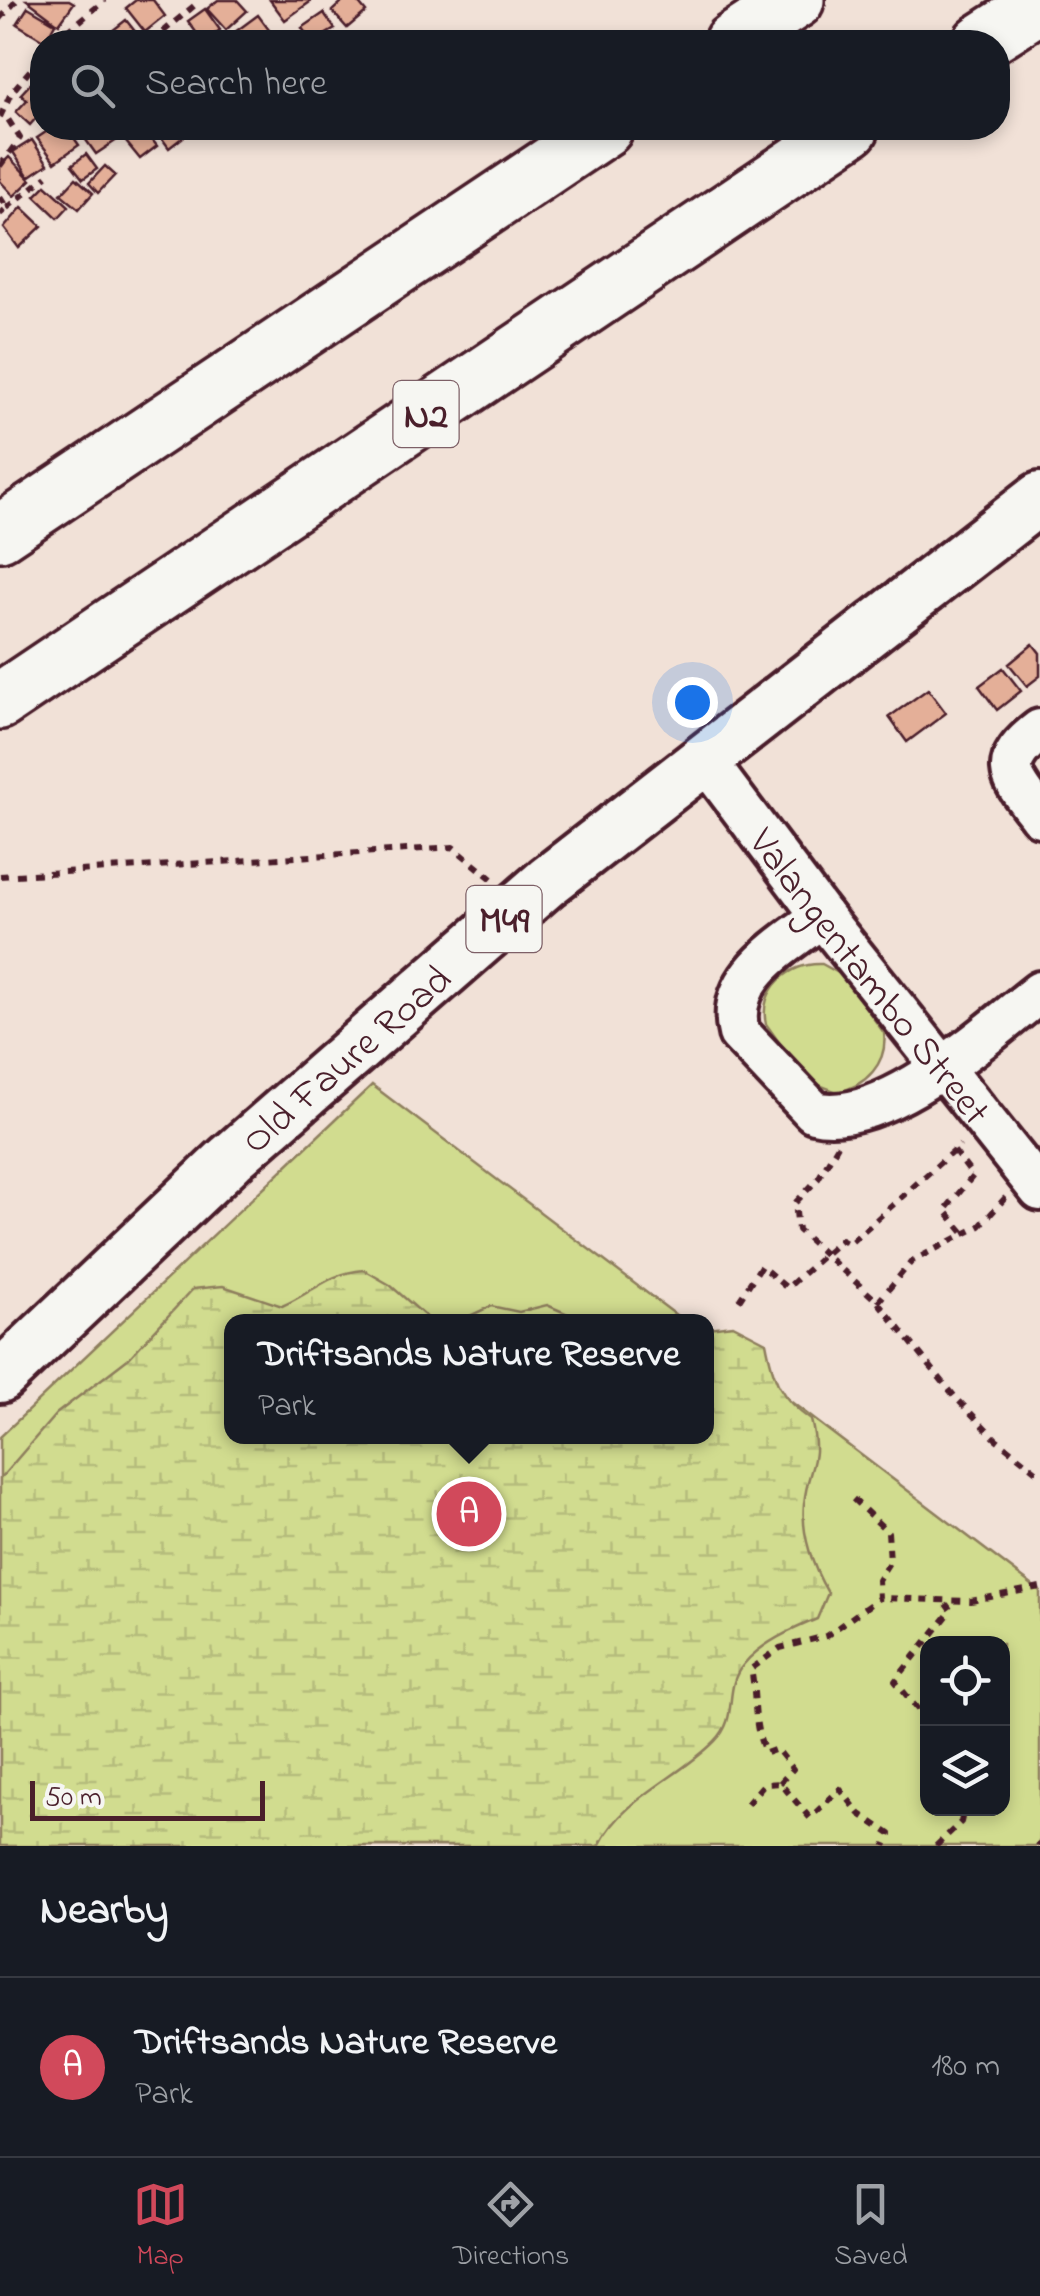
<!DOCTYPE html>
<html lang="en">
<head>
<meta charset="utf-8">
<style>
  :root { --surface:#171b24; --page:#20242c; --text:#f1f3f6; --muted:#9ea1a6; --line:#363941; --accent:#d1495b }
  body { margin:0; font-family:"Indie Flower",sans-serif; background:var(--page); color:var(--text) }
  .controls { position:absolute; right:30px; bottom:30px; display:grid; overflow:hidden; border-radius:20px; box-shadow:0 5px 15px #0003 }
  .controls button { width:90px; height:90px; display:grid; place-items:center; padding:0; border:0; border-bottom:2px solid var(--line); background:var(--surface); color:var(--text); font:50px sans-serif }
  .scale { position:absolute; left:30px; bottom:25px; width:235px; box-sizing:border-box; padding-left:10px; border:5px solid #4a1f2b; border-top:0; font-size:28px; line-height:35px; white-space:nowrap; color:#4a1f2b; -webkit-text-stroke:8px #f6f6f2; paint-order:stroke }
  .you { position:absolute; left:692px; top:702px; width:35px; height:35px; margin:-25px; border:8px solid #fff; border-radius:50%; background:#1a73e8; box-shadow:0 0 0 15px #1a73e833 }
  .badge { display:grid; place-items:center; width:65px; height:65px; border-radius:50%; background:var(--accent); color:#fff; font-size:32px; font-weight:700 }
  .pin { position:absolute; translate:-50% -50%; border:5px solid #fff; box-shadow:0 2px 10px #0006 }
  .popup { position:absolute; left:224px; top:1314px; width:490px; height:130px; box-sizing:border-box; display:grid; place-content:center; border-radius:20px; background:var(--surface); filter:drop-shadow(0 2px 8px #0005); font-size:32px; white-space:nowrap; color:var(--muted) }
  .popup b { font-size:38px; color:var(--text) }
  .popup::after { content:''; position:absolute; left:50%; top:100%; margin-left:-20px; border:20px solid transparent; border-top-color:var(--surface) }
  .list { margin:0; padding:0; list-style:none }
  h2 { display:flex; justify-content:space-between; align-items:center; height:130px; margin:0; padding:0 40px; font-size:42px }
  h2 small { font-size:32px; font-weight:400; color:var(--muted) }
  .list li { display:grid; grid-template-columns:65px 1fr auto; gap:30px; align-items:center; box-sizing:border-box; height:180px; padding:0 40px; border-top:2px solid var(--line) }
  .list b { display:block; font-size:38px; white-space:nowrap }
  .list p { margin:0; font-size:32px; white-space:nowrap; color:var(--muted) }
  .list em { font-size:32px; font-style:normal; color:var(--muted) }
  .icon { flex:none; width:55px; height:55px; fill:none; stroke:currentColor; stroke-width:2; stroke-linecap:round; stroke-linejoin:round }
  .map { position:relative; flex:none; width:1040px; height:1846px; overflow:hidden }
  .search { position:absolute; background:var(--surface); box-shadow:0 5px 15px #0003; left:30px; right:30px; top:30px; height:110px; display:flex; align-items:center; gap:25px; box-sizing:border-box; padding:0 35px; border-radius:40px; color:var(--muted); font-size:38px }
  .sheet { height:310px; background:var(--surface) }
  nav { display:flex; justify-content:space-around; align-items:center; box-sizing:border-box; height:140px; border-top:2px solid var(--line); background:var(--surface); font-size:28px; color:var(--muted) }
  nav a { display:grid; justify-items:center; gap:5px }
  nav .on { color:var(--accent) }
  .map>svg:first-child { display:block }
</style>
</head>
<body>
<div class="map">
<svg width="1040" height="1846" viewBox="0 0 1040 1846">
  <defs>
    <pattern id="wetland-marsh" width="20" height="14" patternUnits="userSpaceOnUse" patternTransform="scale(2.5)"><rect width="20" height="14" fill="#d1dc8f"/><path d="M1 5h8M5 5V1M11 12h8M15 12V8" fill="none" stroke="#b5bc7c"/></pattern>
  </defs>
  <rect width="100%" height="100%" fill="#f1e1d7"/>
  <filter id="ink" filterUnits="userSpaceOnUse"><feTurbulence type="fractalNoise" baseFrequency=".01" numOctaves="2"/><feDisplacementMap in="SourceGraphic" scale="20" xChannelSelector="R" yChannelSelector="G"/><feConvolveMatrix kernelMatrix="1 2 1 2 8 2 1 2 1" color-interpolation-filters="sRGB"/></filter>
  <g filter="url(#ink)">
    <path fill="#d1dc8f" stroke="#8e7e5d" stroke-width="2.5" fill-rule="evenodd" d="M822 964 842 975 884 1033C888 1063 866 1086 837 1092L806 1080 766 1024C758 990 789 962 822 964Z
      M372 1085 684 1321 232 1322V1436H706L707 1338 1040 1591V1846H0V1437ZM928 1644H1002V1808H928Z"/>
    <path fill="url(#wetland-marsh)" stroke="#8e7e5d" stroke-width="2.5" d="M364 1270 390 1285 431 1321 232 1322V1436H706L707 1328 733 1325 766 1342C773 1379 780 1399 811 1420 822 1464 808 1464 804 1504 801 1534 813 1568 828 1593L817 1619C793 1629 761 1643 744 1664 722 1689 740 1716 715 1741 679 1778 622 1798 599 1846H0V1479L56 1414 129 1358 193 1289 223 1286 282 1306C314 1292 328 1273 364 1270Z
      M547 1305 584 1321H459L491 1306 519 1312Z"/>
    <path fill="#e4af98" stroke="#4a1f2b" stroke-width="2.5" d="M27 0H69L74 3 59 24Z
      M136 0H153L165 16 145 32 126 8Z
      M218 0H237L247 11 226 30 207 9Z
      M270 0H308L310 2 285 20Z
      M344 0H356L366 12 347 28 332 11Z
      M28 7 55 23 45 41 17 24Z
      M205 9 220 30 203 42 188 21Z
      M324 13 335 29 312 42 302 28Z
      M258 15 272 34 261 42H237L231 35Z
      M126 20 141 39 137 42H98Z
      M33 81 42 90V111L30 125 16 112 27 100 21 94Z
      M52 128H67L79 145 55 162 37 138Z
      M88 128H108L117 140 96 154 81 133Z
      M134 128H143L157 146 140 159 122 137Z
      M165 128H182L187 134 169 148 158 133Z
      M32 140 48 164 29 177 13 152Z
      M86 154 97 169 83 179 72 165Z
      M9 157 31 180 14 196 0 181V166Z
      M105 166 115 175 98 193 89 183Z
      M76 178 93 193 79 209 61 194Z
      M46 185 69 206 58 218 35 196Z
      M22 207 42 226 19 248 4 228Z
      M1033 644 1040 653V676L1027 686 1009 664Z
      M1003 668 1021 691 997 710 979 686Z
      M928 689 946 713 907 742 889 717Z"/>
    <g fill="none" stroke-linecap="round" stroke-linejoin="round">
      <g stroke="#4a1f2b" stroke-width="48">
        <g id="minor">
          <path d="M1040 730C995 764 1011 778 1040 816"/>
          <path id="s1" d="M705 760 822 916 1040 1190"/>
          <path d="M822 916C784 946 724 977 739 1033L814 1112C884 1129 987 1033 1040 992"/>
        </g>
      </g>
      <g stroke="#4a1f2b" stroke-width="58">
        <g id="major">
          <path id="s2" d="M0 1377 231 1158 547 882 1040 498"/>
        </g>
      </g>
      <g stroke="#4a1f2b" stroke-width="62">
        <path id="highway" d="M732 42 796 0
          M981 42 1040 4
          M0 533 605 128
          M0 701 851 128"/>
      </g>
      <path stroke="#4a1f2b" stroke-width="6" stroke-dasharray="8 8" stroke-linecap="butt" d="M0 19 17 0
        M55 42 105 0
        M151 42 195 5 192 0
        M0 117 11 93 42 56
        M0 166 20 138 4 113
        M0 197 7 208 0 214
        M7 208 47 176
        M0 876 453 847 492 879
        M838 1145 818 1179 795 1203 798 1230 878 1302 956 1398 996 1439 1040 1474
        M954 1151 973 1176 945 1210 964 1233
        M739 1300 761 1266 787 1288 841 1240 849 1244 960 1145
        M878 1302 912 1261 980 1226 1006 1197
        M853 1499 888 1532 890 1561 878 1580 879 1598 971 1601 1040 1587
        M928 1722 895 1681 951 1611 946 1604
        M780 1783 793 1769 777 1749 766 1753C752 1728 757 1698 751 1669L780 1648 826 1636 879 1598
        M747 1804 764 1784 780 1783 810 1818 840 1789 860 1814 890 1834 885 1846
        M936 1846 961 1822 964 1808
        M1038 1846 1040 1842"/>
      <use href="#minor" stroke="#f6f6f2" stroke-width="40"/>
      <use href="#major" stroke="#f6f6f2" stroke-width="50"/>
      <use href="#highway" stroke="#f6f6f2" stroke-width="55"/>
    </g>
  </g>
  <g text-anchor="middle" stroke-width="10" stroke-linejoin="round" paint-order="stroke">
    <g fill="#f6f6f2" stroke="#7e6067" stroke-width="2.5">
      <rect x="393.5" y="381" width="65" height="66" rx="8"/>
      <rect x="466.5" y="886" width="75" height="66" rx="8"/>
    </g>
    <g font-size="38" font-weight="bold" fill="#4a1f2b">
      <text x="426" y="427">N2</text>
      <text x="504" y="932">M49</text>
    </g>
    <g font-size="40" fill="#4a1f2b" stroke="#f6f6f2">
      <text dy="14" stroke="none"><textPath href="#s1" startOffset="272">Valangentambo Street</textPath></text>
      <text dy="14" stroke="none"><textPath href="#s2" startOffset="470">Old Faure Road</textPath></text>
    </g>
  </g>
</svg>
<div class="controls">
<button><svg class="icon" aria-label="locate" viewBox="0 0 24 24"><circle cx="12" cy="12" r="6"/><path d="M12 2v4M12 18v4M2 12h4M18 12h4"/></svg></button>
<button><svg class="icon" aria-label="layers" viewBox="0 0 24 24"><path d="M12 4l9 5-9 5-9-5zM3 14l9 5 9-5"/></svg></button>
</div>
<div class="scale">50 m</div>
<div class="you"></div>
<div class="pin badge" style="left:469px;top:1514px">A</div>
<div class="popup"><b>Driftsands Nature Reserve</b>Park</div>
<div class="search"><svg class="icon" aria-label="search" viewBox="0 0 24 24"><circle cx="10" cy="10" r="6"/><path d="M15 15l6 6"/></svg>Search here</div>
</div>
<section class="sheet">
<h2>Nearby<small></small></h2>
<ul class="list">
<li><span class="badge">A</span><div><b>Driftsands Nature Reserve</b><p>Park</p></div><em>180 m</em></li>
</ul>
</section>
<nav>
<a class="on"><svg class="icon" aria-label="map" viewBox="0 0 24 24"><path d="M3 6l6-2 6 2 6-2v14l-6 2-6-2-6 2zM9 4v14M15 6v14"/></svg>Map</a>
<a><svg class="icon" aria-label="directions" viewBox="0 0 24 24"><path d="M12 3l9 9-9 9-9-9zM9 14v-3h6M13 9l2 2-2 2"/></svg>Directions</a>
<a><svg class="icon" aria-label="saved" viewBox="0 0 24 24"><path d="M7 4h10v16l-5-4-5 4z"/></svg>Saved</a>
</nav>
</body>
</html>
